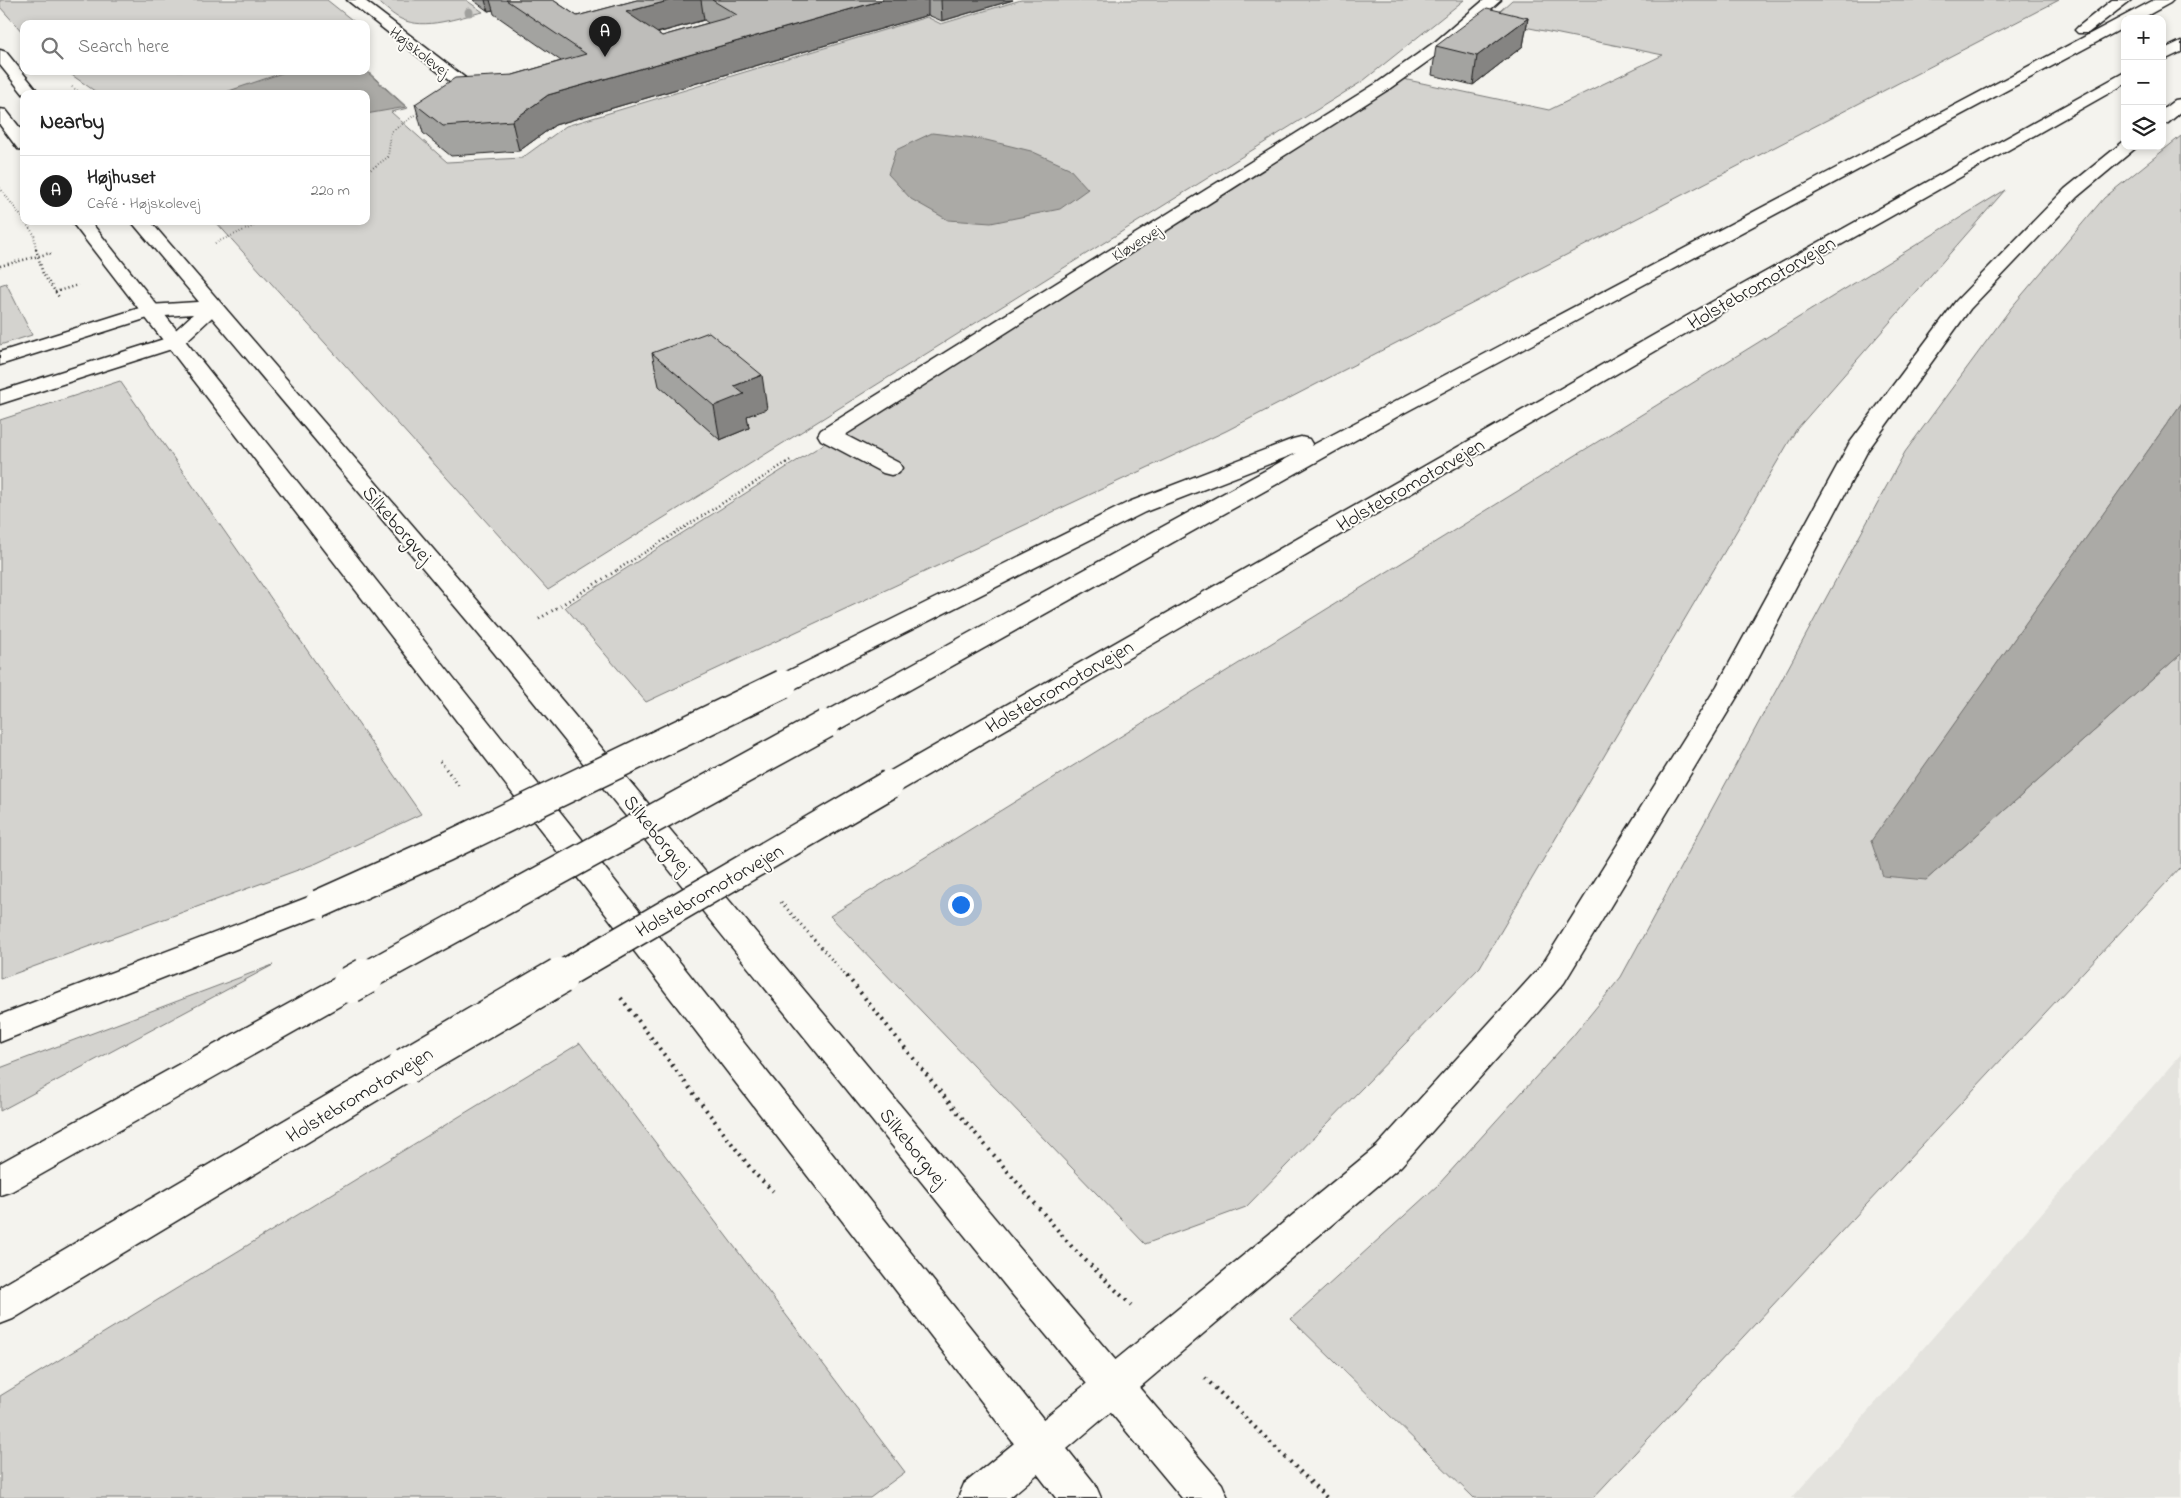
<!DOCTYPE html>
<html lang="en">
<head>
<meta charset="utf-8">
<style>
  :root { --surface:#fff; --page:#f2f2f2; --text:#222; --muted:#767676; --line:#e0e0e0; --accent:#1c1c1c }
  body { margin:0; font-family:"Indie Flower",sans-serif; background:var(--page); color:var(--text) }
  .controls { position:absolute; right:15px; top:15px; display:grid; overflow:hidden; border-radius:10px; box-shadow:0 2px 8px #0003 }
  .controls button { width:45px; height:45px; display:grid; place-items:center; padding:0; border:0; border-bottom:1px solid var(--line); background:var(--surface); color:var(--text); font:25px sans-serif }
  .you { position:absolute; left:960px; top:904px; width:18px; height:18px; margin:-12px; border:4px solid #fff; border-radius:50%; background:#1a73e8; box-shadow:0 0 0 8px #1a73e833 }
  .badge { display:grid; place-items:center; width:32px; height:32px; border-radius:50%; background:var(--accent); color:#fff; font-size:16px; font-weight:700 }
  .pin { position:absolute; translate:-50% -41px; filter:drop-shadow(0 1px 2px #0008) }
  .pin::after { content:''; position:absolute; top:26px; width:18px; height:15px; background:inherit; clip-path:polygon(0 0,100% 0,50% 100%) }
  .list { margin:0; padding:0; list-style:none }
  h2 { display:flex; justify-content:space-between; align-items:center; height:65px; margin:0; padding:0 20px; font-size:21px }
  h2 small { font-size:16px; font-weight:400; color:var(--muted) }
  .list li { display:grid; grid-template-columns:32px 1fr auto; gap:15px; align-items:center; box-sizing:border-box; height:70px; padding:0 20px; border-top:1px solid var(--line) }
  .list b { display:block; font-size:19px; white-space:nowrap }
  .list p { margin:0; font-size:16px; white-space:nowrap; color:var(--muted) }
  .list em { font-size:16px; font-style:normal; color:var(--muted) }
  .icon { flex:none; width:28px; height:28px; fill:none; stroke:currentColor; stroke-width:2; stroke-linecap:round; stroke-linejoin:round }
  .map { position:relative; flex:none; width:2181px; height:1498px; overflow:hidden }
  .search { position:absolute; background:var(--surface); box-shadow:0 2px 8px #0003; left:20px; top:20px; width:350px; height:55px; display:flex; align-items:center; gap:12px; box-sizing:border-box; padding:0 18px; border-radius:10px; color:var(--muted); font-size:19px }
  .panel { position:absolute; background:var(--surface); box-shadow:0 2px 8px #0003; left:20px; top:90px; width:350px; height:135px; border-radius:10px }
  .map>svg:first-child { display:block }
</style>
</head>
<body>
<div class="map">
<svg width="2181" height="1498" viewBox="0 0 2181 1498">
  <rect width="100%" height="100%" fill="#f4f3ee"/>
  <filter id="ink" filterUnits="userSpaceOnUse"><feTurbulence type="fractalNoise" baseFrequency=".02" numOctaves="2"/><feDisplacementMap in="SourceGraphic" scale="10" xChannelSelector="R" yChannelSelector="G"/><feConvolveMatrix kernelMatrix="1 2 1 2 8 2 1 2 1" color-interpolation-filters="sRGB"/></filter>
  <g filter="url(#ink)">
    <path fill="#e4e3de" d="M2181 1054V1498H1792Z"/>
    <path fill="#d4d3cf" stroke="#787876" d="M0 0H327L357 24H24V34L0 7Z
      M376 0H466L483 12C459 17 425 31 401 19 392 15 384 6 376 0Z
      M1021 0H1464L1363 81 548 590 215 221H366V94H99L66 71 366 70 408 108 391 112 447 162 522 158 566 126 927 17 941 24Z
      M1512 0H2059L1226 431 646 702 565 607 1403 79 1549 110 1663 55 1490 20Z
      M2181 136V404L1871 842 1926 880 2181 654V867L1593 1498H1474L1291 1319 1438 1185 1572 1037 1621 977 1905 452 2011 308 2104 198Z
      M2005 190 1796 430 1480 967 1246 1207 1145 1244 830 916Z
      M6 283 32 335 0 345V285Z
      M120 381 421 814 317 863 0 979V420Z
      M273 965 0 1111V1068Z
      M580 1043 905 1472 870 1498H0V1396Z"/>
    <path fill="#abaaa6" stroke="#72716f" d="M288 71H366L406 107 366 114V94H220Z
      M932 133 982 139 1031 151 1069 168 1088 189 1060 209 991 223 948 220 911 199 888 174 896 150Z
      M2181 404V654L1926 880 1883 876 1871 841Z"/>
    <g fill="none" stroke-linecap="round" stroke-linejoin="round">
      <g stroke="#1c1c1c" stroke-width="3">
        <path id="minor" d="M347 0H364L468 80 470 83 468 86H456Z
          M1484 0H1501L1448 47 1389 89 845 435 899 463 902 468 899 473 891 475 883 473 821 440 818 435 821 430 1377 83 1436 41Z"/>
      </g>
      <g stroke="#1c1c1c" stroke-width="3">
        <path id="secondary" d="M0 50 6 52 40 94 24 95 0 65Z
          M0 109 6 110 24 133V150L18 149 0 125Z
          M71 221H90L1095 1484 1101 1498H1056Z
          M131 221H150L509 637 1038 1270 1222 1484 1228 1498H1182L1012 1294 491 649Z"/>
      </g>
      <g stroke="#1c1c1c" stroke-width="3">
        <path id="motorway" d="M2112 0H2131L2088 33H2078L2075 30 2078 27Z
          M2154 0H2173L2170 3 2141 19H2125V27L1402 414 836 731 826 733 816 731 812 724 816 717 1297 453 1145 512 792 690 783 693 774 690 770 684 774 678 1129 502 1293 439 1301 437 1309 439 1312 444 1311 446Z
          M2181 41V52L2162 61V50Z
          M2125 72V84L1738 303 900 791 890 794 880 791 876 784 880 777 1724 295Z
          M2181 99V112L2168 123 2162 124V110L2175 100Z
          M2123 142H2125V146H2138L2077 197 1970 309 1868 450 1743 687 1564 983 1401 1166 1009 1498H958L964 1484 1377 1146 1542 965 1717 686 1849 444 1956 301 2065 189Z
          M213 301 220 303 223 307 181 346 0 404V391L167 338 193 314 151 317 0 365V352L149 305Z
          M319 893 330 896 334 904 330 912 0 1042V1015Z
          M350 973 361 976 366 985 361 994 12 1191 0 1195V1163L339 976Z
          M406 1052 418 1056 422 1066 418 1076 13 1319 0 1324V1287L394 1056Z"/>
      </g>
      <path stroke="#1c1c1c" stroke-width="2" stroke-dasharray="0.5 2.5" stroke-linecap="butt" d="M72 87 82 94
        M366 173 388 157 391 132 419 112
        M0 188 24 220
        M24 221 34 234 36 251
        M215 243 265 221"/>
      <path stroke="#1c1c1c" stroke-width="2.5" stroke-dasharray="1 3" stroke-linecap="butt" d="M36 249 43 274 59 297
        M0 266 50 253 52 256
        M55 292 78 285
        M617 570 792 459"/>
      <path stroke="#1c1c1c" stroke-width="3" stroke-dasharray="1 4" stroke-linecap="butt" d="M539 619 619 569
        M440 761 459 786
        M781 902 848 978"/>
      <path stroke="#1c1c1c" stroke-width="4" stroke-dasharray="2 5" stroke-linecap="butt" d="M847 976 947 1100 1072 1247 1131 1305
        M621 998 755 1174 773 1191
        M1205 1378 1327 1498"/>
      <use href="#minor" fill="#fdfcf7" fill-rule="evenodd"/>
      <use href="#secondary" fill="#fdfcf7" fill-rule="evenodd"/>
      <use href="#motorway" fill="#fdfcf7" fill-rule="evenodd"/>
      <g stroke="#1c1c1c" stroke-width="31" stroke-linecap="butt">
        <path id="motorway-bridge-far1" d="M319 904 446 847 783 684
          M363 978 826 724
          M557 978 890 784"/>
      </g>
      <g stroke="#1c1c1c" stroke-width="39" stroke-linecap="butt">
        <path id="motorway-bridge" d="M350 985 366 976
          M406 1066 560 976"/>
      </g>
      <use href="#motorway-bridge-far1" stroke="#fdfcf7" stroke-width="28"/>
      <use href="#motorway-bridge" stroke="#fdfcf7" stroke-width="36"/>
    </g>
    <circle fill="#a0a09d" cx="469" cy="12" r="4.5"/>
    <path fill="#a3a3a0" stroke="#1c1c1c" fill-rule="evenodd" d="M473 0H553L577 16 637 0H1013L942 21 928 15 555 125 519 151 451 156 423 133 415 104 513 75 561 61 494 14 493 10 488 11ZM704 20 708 23 662 36 658 33Z
      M1528 18 1523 46 1473 85 1432 75 1436 46Z
      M652 353 767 409 747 416 749 428 720 440 659 386Z"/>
    <path fill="#858482" stroke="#1c1c1c" d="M485 0H490L493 10 488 11Z
      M672 0H701L704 20 631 40 626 12Z
      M883 0H928V15L555 125 519 151 512 121 548 95Z
      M941 0H1013L942 21Z
      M1528 18 1523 46 1473 85 1477 56Z
      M762 375 767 409 747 416 749 428 720 440 714 406 734 386Z"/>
    <path fill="#bebdba" stroke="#1c1c1c" d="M506 0H553L577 16 637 0H672L626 12 662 36 737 15 712 0H883L548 95 512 121 443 126 415 104 455 78 513 75 586 54Z
      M1487 8 1528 18 1477 56 1436 46Z
      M709 332 762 375 734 386 744 394 714 406 652 353Z"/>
  </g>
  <g text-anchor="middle" stroke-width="4" stroke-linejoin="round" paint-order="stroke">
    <g font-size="16" fill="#1c1c1c" stroke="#fdfcf7">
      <text transform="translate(420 51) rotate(38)" y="6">Højskolevej</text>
      <text transform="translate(1136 242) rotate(-32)" y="6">Kløvervej</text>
    </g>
    <g font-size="20" fill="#1c1c1c" stroke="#fdfcf7">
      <text transform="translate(1761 282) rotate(-30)" y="7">Holstebromotorvejen</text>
      <text transform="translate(1410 484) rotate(-30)" y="7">Holstebromotorvejen</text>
      <text transform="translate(398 524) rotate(49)" y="7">Silkeborgvej</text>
      <text transform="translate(1059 686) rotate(-30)" y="7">Holstebromotorvejen</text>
      <text transform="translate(658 834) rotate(51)" y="7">Silkeborgvej</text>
      <text transform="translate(709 890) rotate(-30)" y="7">Holstebromotorvejen</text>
      <text transform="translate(359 1094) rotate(-31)" y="7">Holstebromotorvejen</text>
      <text transform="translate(914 1147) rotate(51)" y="7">Silkeborgvej</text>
    </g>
  </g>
</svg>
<div class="controls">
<button>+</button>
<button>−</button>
<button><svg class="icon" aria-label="layers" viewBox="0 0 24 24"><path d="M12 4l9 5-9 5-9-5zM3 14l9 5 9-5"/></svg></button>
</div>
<div class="you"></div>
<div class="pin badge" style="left:605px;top:57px">A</div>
<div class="search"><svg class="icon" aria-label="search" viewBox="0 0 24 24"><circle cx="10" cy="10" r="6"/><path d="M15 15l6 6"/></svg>Search here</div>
<section class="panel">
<h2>Nearby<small></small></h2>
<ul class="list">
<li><span class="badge">A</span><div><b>Højhuset</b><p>Café · Højskolevej</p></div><em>220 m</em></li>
</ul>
</section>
</div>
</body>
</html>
